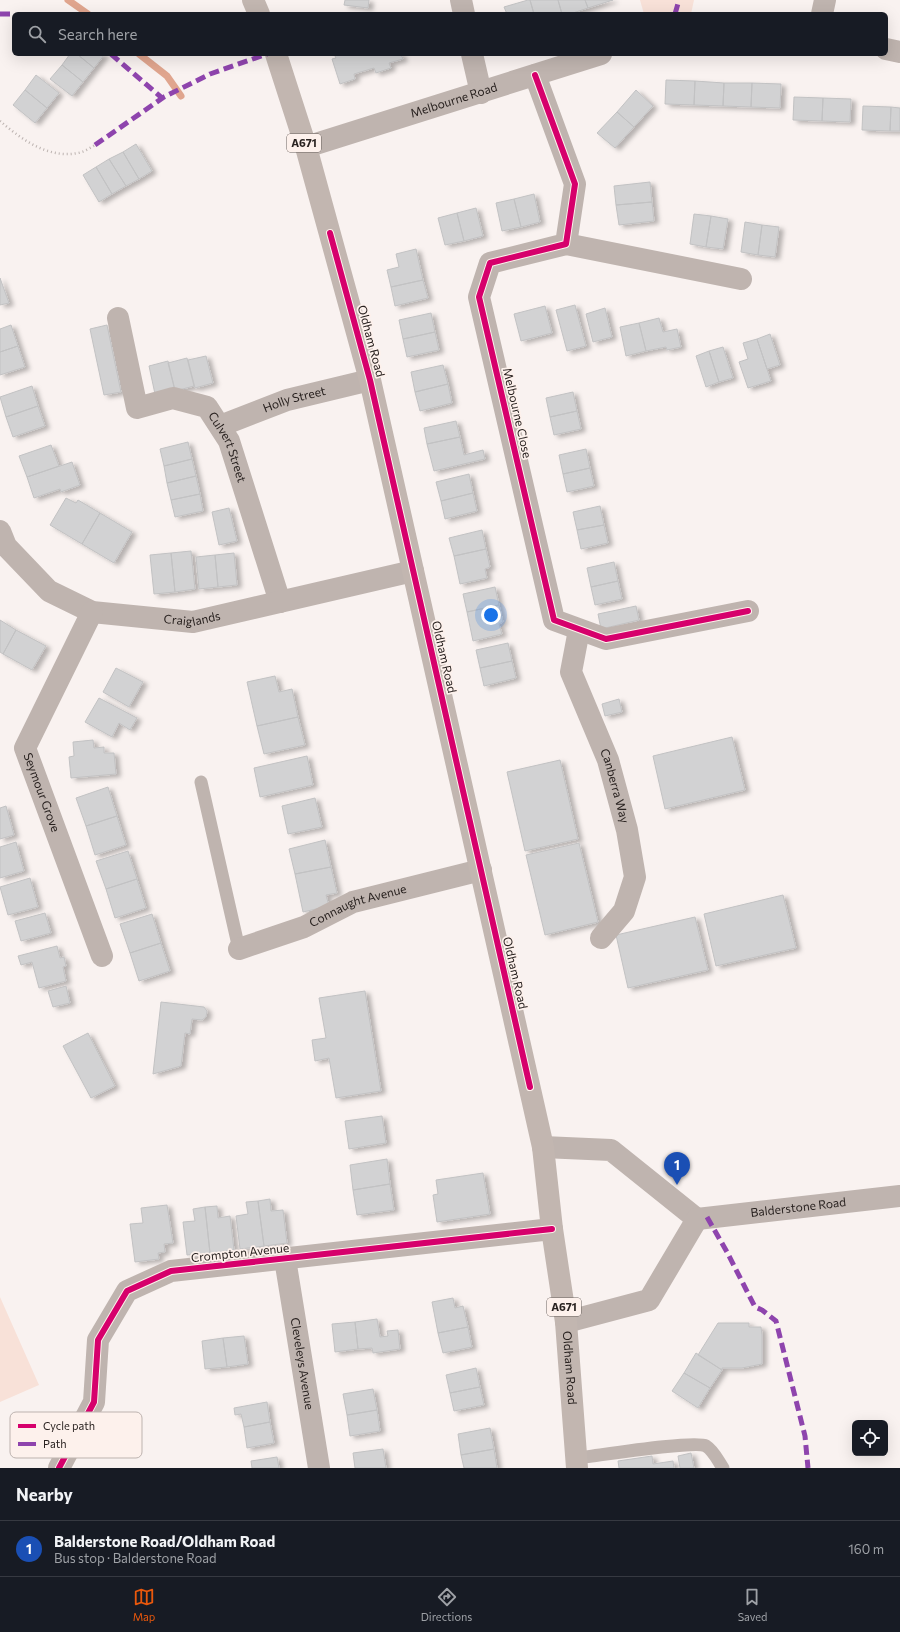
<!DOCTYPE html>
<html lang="en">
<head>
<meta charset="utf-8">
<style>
  :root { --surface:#171b24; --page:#242831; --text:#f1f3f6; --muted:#9ea1a6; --line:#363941; --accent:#ea580c }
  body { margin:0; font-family:Commissioner,sans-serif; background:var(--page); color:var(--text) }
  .controls { position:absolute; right:12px; bottom:12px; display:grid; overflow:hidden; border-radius:6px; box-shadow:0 4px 16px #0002 }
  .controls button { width:36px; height:36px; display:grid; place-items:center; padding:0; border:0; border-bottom:1px solid var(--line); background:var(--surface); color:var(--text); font:20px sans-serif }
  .you { position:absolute; left:491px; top:615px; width:14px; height:14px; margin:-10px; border:3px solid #fff; border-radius:50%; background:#1a73e8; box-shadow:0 0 0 6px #1a73e833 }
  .badge { display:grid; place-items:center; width:26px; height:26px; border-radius:50%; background:var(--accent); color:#fff; font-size:13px; font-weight:700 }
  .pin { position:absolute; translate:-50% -33px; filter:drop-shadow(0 1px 2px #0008) }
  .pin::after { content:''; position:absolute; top:21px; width:14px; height:12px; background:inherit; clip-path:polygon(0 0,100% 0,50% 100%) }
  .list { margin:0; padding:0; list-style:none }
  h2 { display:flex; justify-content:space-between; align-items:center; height:52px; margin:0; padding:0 16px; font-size:17px }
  h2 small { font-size:13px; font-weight:400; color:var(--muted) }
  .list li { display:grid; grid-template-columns:26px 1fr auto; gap:12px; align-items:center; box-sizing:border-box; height:56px; padding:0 16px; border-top:1px solid var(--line) }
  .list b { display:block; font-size:15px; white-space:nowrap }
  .list p { margin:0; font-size:13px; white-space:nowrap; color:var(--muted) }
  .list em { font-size:13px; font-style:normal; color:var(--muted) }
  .icon { flex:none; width:22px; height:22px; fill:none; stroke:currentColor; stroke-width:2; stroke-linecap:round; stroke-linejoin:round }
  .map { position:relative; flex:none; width:900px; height:1468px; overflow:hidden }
  .search { position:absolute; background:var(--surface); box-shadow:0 4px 16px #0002; left:12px; right:12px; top:12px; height:44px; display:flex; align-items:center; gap:10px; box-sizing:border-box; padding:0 14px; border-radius:6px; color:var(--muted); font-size:15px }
  .sheet { height:108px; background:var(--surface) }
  nav { display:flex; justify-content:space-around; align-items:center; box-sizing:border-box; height:56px; border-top:1px solid var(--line); background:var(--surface); font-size:11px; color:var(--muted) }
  nav a { display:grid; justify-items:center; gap:2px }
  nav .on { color:var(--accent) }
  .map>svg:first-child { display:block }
</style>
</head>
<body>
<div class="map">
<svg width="900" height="1468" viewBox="0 0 900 1468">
  <defs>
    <filter id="shadow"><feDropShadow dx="4.5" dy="2.5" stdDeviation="2" flood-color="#0004"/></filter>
  </defs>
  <rect width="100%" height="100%" fill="#f9f2f0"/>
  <path fill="#f8e1d8" d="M640 0H694L691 14H644Z
    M0 1297 39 1385 0 1402Z"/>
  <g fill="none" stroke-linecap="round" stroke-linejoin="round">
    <path stroke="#e0a58e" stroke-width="7" d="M68 0 88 14
      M139 54 167 76 181 96"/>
  </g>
  <path fill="#d2d2d3" stroke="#c2c2c3" filter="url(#shadow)" d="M345 0H369L368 8 344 5Z
    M528 0H530L534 14H507L504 7Z
    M530 0H558L562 14H534Z
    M558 0H585L588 8 570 14H562Z
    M585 0H613L588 8Z
    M70 54H77L94 68 83 82 62 65Z
    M77 54H105L94 68Z
    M334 54H401L403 59 389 63 391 68 376 73 374 68 354 74 355 79 340 84 332 59 336 58Z
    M62 65 83 82 72 96 50 79Z
    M36 75 59 93 47 108 25 90Z
    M666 80 695 81 694 105 665 104Z
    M695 81 724 83 723 106 694 105Z
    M724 83H752L751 107 723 106Z
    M752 83 781 84 780 108 751 107Z
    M25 90 47 108 35 123 13 105Z
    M636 90 653 106 634 127 617 112Z
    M794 97 823 98 822 121 793 120Z
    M823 98 851 99 850 122 822 121Z
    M863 106 891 107 890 131 862 130Z
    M891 107 900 108V131H890Z
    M617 112 634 127 615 148 597 133Z
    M136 144 152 171 139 179 123 152Z
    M123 152 139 179 126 186 109 159Z
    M109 159 126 186 112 194 96 167Z
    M96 167 112 194 99 202 83 175Z
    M650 182 652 202 616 205 614 186Z
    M534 194 540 222 521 227 514 199Z
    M514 199 521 227 502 231 496 203Z
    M652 202 654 221 619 225 616 205Z
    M476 208 483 236 464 241 457 213Z
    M457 213 464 241 445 245 438 218Z
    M694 214 711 216 706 247 690 244Z
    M711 216 728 219 723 249 706 247Z
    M745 222 762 225 758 255 741 252Z
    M762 225 779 227 775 257 758 255Z
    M416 249 423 280 391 287 387 270 399 267 396 254Z
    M0 278 9 303 0 305Z
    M423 280 428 298 395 306 391 287Z
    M575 305 586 346 567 351 556 310Z
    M545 306 552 333 521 341 514 314Z
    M605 308 612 337 593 342 586 314Z
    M431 313 435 332 403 339 399 320Z
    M659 318 663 332 677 329 681 347 667 350 666 347 646 351 639 323Z
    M639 323 646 351 626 356 620 327Z
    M11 325 18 346 0 352V329Z
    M107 325 121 392 104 395 90 329Z
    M435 332 439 350 407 357 403 339Z
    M770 334 780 365 767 369 757 339Z
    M757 339 771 381 748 388 739 362 748 359 743 343Z
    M18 346 25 367 0 375V352Z
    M723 347 733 378 719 382 709 351Z
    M709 351 719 382 706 387 696 356Z
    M206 356 213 383 195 388 188 360Z
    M187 358 194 386 175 391 168 363Z
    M168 361 175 390 155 394 149 366Z
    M443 365 448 384 415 392 411 372Z
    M448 384 452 403 420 411 415 392Z
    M32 386 38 406 6 417 0 397Z
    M573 392 577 411 550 417 546 398Z
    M38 406 45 426 13 437 6 417Z
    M577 411 581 429 554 435 550 417Z
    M456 421 460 437 427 444 424 428Z
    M460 437 464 455 483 450 485 459 434 471 427 444Z
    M188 442 192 459 164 466 160 449Z
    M51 445 59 466 27 477 19 456Z
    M586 449 590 468 563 474 559 455Z
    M192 459 196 476 167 483 164 466Z
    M72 462 80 485 61 492 60 489 34 498 27 477Z
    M590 468 594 486 567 492 563 474Z
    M469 474 473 493 441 501 436 482Z
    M196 476 200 494 171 500 167 483Z
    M473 493 477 511 445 519 441 501Z
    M200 494 203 511 175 517 171 500Z
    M66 498 76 503 78 500 100 513 82 544 50 525Z
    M600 506 604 525 577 530 573 512Z
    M229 508 237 541 219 545 212 512Z
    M100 513 132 532 114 563 82 544Z
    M604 525 608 543 581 549 577 530Z
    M482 530 486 549 454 556 449 538Z
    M486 549 490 567 485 569 487 578 460 584 454 556Z
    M191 551 195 589 175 592 171 553Z
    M171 553 175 592 154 594 150 555Z
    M234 553 237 585 218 587 215 555Z
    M215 555 218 587 199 589 196 557Z
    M614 562 618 581 591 587 587 568Z
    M618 581 622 599 595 605 591 587Z
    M495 587 499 605 467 612 463 594Z
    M499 605 503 622 499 624 502 634 473 641 467 612Z
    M636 606 639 620 601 629 598 614Z
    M0 620 16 630 3 654 0 652Z
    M16 630 46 646 32 670 3 654Z
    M508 643 512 661 480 668 476 650Z
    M512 661 516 678 484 686 480 668Z
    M116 668 143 682 129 707 103 692Z
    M275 676 279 692 292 689 298 717 257 726 247 682Z
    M99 698 137 718 130 730 119 723 112 737 85 722Z
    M619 699 622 712 605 716 602 704Z
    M298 717 305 745 264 754 257 726Z
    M732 737 745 790 665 809 653 756Z
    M93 740 94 748 104 747V753H114L116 774 71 778 69 757 74 756 73 742Z
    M307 756 313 785 260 797 254 768Z
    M560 760 578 839 525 851 507 772Z
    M108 787 117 816 86 826 76 798Z
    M315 798 322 827 288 834 282 806Z
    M6 806 14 835 0 839V808Z
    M117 816 126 845 95 855 86 826Z
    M325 840 331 867 295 874 289 849Z
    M16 842 24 871 0 878V847Z
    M579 843 598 922 545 935 526 855Z
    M128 851 137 879 106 889 96 861Z
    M331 867 337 893 326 895 329 906 303 912 295 874Z
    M30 878 38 907 8 915 0 887Z
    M137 879 146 908 115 918 106 889Z
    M783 895 796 948 716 966 704 914Z
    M45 913 51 933 21 941 15 921Z
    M152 914 161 943 130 953 120 924Z
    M695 917 708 970 628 988 616 935Z
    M161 943 170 971 139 981 130 953Z
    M57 946 60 958 64 957 66 966 63 967 66 981 39 988 32 962 21 965 18 956Z
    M66 986 70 1003 53 1007 48 991Z
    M365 991 381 1091 336 1098 329 1058 315 1061 312 1040 326 1038 319 998Z
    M161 1002 204 1007 207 1011 206 1017 202 1020 192 1019 190 1034 185 1033 181 1066 153 1074Z
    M88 1033 115 1086 91 1098 63 1046Z
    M382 1116 386 1143 349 1149 345 1121Z
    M387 1159 390 1184 353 1190 350 1165Z
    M483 1173 490 1214 437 1222 433 1195 438 1194 436 1180Z
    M390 1184 394 1210 357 1215 353 1190Z
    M270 1199 271 1211 283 1210 287 1243 264 1246 258 1201Z
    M258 1201 264 1246 240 1249 236 1216 248 1214 246 1202Z
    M167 1205 173 1243 164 1244 165 1252 158 1253 159 1259 135 1262 130 1224 143 1223 141 1208Z
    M217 1206 218 1218 230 1216 234 1250 210 1253 205 1207Z
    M205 1207 210 1253 187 1255 183 1222 195 1221 193 1209Z
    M453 1298 455 1308 463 1306 468 1327 438 1333 432 1302Z
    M377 1319 380 1337 388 1336 387 1331 398 1330 400 1349 373 1353 372 1348 358 1349 355 1322Z
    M355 1322 358 1349 335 1352 332 1324Z
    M718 1323H749V1327H761L762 1335V1364L742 1368H722V1370L698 1355Z
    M468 1327 472 1347 443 1353 438 1333Z
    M244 1336 248 1364 227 1367 223 1338Z
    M223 1338 227 1367 205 1369 202 1341Z
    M696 1353 722 1370 710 1388 684 1373Z
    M476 1368 480 1387 450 1393 446 1375Z
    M684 1373 710 1388 698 1408 672 1391Z
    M480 1387 484 1405 454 1411 450 1393Z
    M373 1389 377 1410 347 1415 343 1394Z
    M267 1402 270 1422 244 1427 241 1414 235 1415 234 1408Z
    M377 1410 380 1431 350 1436 347 1415Z
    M270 1422 274 1443 247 1448 244 1427Z
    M490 1428 494 1449 461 1455 458 1434Z
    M383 1449 386 1468H355L353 1453Z
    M494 1449 497 1468H464L461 1455Z
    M691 1453 694 1468H680L678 1456Z
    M652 1456 653 1464 673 1461 674 1468H619L618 1461Z
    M277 1457 279 1468H252L251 1461Z"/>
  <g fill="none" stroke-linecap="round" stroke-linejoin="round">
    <path stroke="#bcb3b0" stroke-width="2.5" stroke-dasharray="1 3" stroke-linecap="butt" d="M0 121C21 139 48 159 78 153 84 152 90 148 95 145"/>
    <path stroke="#bfb4af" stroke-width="13" d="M201 782 239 949
      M577 1458C596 1456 695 1440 706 1446 714 1451 718 1461 723 1468"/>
    <g stroke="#bfb4af" stroke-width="22">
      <path d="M461 0 464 14"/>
      <path d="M822 14 825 0"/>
      <path d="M886 49 900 52"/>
      <path d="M472 54 481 93"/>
      <path d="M535 75 575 184 566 244 490 263 479 297 554 620 606 639 748 611"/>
      <path id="s1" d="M306 147 601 54"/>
      <path d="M566 244 741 279"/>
      <path id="s2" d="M118 318 137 408 173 398 207 407 229 441 280 602"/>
      <path id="s3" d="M220 426 287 400 370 380"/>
      <path id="s4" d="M0 531 6 546 49 591 92 612 193 622 413 571"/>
      <path id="s5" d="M92 612 25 748 102 956"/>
      <path id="s6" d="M579 630 571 672 608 760 627 830 635 877 624 911 601 938"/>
      <path id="s7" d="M239 949 304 927 353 902 481 870"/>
      <path d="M543 1147 611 1150 697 1219"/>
      <path id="s8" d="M697 1219 900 1196"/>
      <path id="s9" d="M285 1259 319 1468"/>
      <path d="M566 1322 649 1300 697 1219"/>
      <path d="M59 1468 94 1402 98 1340 127 1291 171 1271 552 1229"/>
    </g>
    <g stroke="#c2b6b0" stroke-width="22">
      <path d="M253 0 259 14"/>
      <path id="s10" d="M276 54 306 147 370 380 543 1147 552 1229 566 1322 577 1468"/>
    </g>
    <path stroke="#8e44ad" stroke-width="5" stroke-dasharray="10 5" stroke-linecap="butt" d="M0 14H14
      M675 14 679 0
      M111 54 162 98
      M95 145 164 97 210 74 267 54
      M707 1217 727 1252 755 1307 762 1310 776 1321 805 1436 808 1468"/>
    <g stroke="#fdf1ec" stroke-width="8">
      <path id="cycleway" d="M535 75 575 184 566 244 490 263 479 297 554 620 606 639 748 611
        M330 233 370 380 530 1087
        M59 1468 94 1402 98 1340 127 1291 171 1271 552 1229"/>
    </g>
    <use href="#cycleway" stroke="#d6006c" stroke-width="6"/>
  </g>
  <g text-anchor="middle" stroke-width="3.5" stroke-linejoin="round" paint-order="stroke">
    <g fill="#fdf1ec" stroke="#69605d" stroke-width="1">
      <rect x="287" y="134" width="34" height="18" rx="3"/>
      <rect x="547" y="1298" width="34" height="18" rx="3"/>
    </g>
    <g font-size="11" font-weight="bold" fill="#292220">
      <text x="304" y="147">A671</text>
      <text x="564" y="1311">A671</text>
    </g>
    <g font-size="12" fill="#292220" stroke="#fdf1ec">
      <text dy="4" stroke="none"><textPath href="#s1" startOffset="155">Melbourne Road</textPath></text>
      <text transform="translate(371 341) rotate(75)" y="4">Oldham Road</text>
      <text dy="4" stroke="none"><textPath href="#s3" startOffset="79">Holly Street</textPath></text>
      <text transform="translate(517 413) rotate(77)" y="4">Melbourne Close</text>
      <text dy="4" stroke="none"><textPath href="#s2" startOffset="210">Culvert Street</textPath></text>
      <text dy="4" stroke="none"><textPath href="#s4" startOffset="227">Craiglands</textPath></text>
      <text transform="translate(444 657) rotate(77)" y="4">Oldham Road</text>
      <text dy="4" stroke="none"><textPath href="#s6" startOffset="165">Canberra Way</textPath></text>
      <text dy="4" stroke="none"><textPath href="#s5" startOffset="199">Seymour Grove</textPath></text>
      <text dy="4" stroke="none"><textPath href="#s7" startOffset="127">Connaught Avenue</textPath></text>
      <text transform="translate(515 973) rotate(77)" y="4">Oldham Road</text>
      <text dy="4" stroke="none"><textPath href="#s8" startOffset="102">Balderstone Road</textPath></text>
      <text transform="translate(240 1253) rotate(-6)" y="4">Crompton Avenue</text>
      <text dy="4" stroke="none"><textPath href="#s9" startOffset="106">Cleveleys Avenue</textPath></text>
      <text dy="4" stroke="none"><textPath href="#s10" startOffset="1348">Oldham Road</textPath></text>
    </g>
  </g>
  <rect x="10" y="1412" width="132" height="46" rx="6" fill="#fdf1ec" stroke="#bdb3af" stroke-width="1"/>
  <rect x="18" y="1424" width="18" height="4" fill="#d6006c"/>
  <rect x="18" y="1442" width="18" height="4" fill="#8e44ad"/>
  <g font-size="11" fill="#292220">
    <text x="43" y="1430">Cycle path</text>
    <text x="43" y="1448">Path</text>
  </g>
</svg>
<div class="controls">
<button><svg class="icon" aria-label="locate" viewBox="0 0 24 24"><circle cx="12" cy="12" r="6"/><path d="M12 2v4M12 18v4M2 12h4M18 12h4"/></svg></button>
</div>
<div class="you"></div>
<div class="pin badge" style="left:677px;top:1185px;background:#1a4fb4">1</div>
<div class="search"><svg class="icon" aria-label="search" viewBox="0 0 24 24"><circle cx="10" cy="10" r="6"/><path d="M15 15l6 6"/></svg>Search here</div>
</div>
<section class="sheet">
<h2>Nearby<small></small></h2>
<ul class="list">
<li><span class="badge" style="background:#1a4fb4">1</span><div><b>Balderstone Road/Oldham Road</b><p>Bus stop · Balderstone Road</p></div><em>160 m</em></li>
</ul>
</section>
<nav>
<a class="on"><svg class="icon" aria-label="map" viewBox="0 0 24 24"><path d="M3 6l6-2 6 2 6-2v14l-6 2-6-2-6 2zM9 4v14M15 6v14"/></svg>Map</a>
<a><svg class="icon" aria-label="directions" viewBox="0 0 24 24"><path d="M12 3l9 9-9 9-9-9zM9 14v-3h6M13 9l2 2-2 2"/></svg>Directions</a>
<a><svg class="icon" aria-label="saved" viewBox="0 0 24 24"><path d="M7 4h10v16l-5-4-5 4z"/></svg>Saved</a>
</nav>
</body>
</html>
